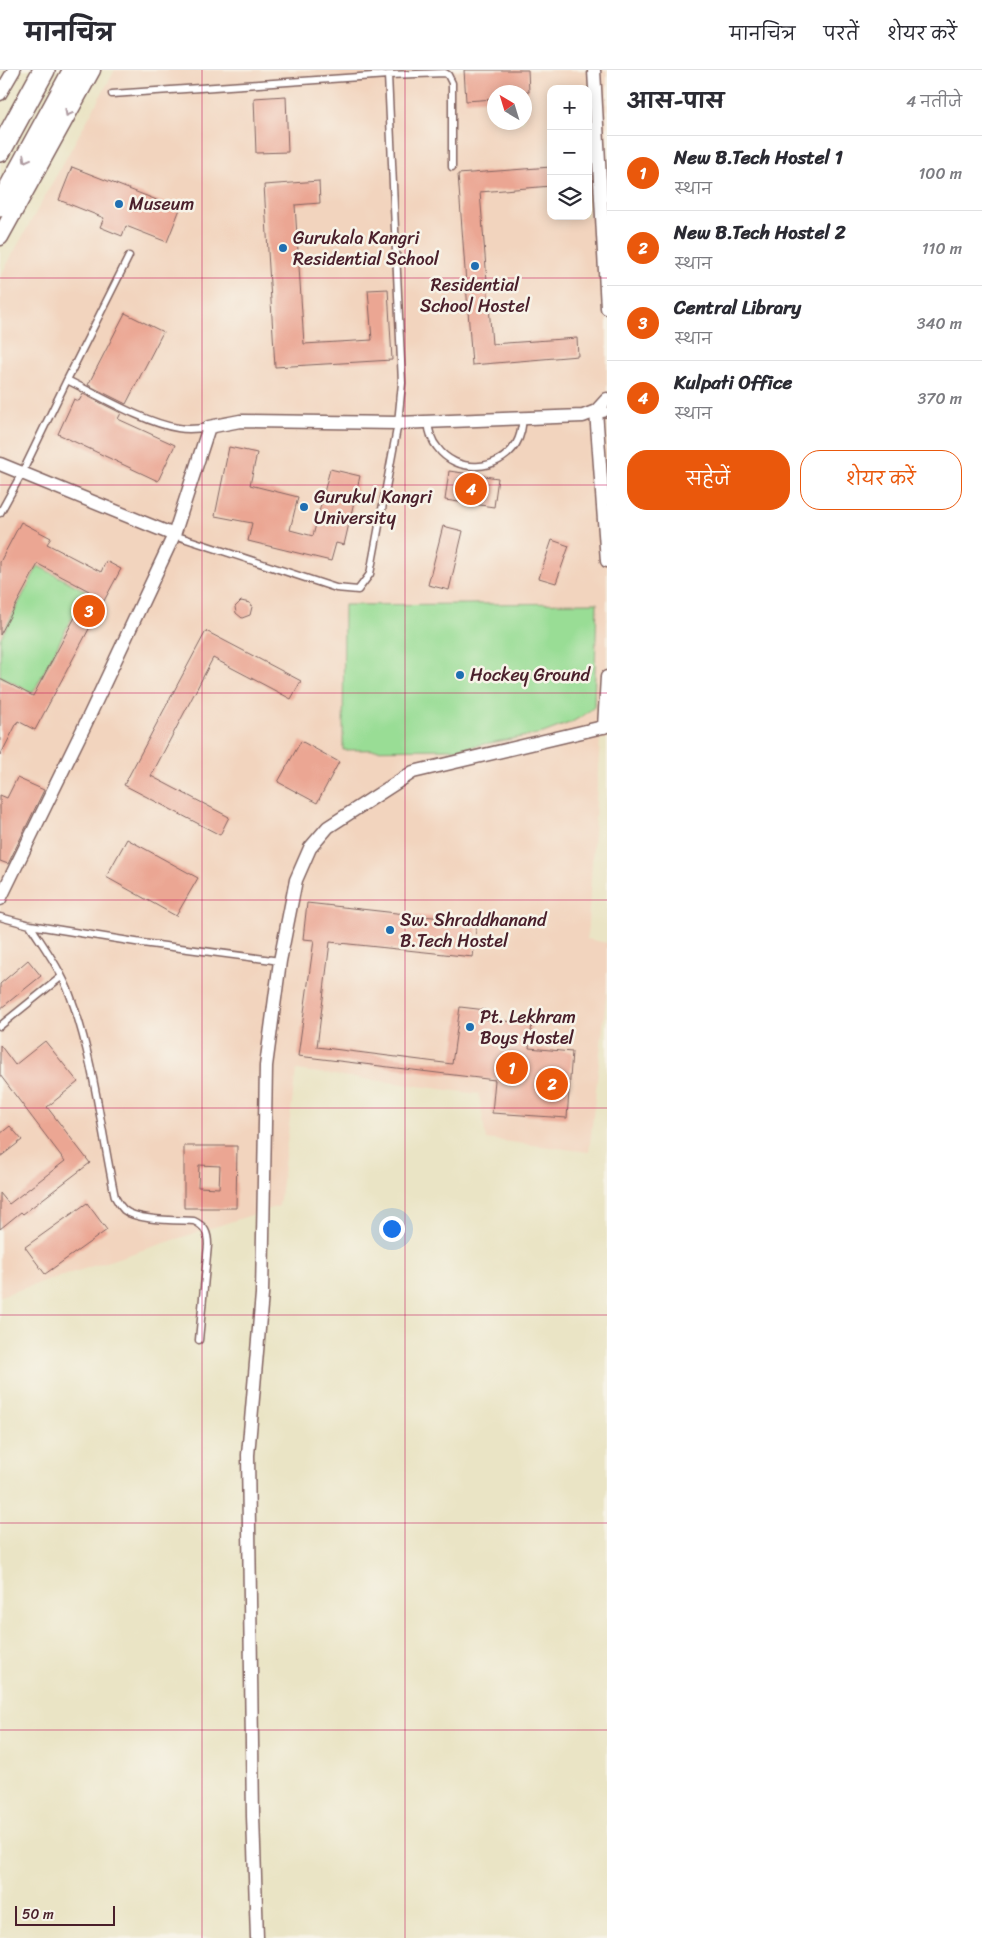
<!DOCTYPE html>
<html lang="hi">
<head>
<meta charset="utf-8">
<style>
  :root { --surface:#fff; --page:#f7f7f7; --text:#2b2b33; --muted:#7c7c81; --line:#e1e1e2; --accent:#ea580c }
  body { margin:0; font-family:Sriracha,"Playpen Sans Deva",sans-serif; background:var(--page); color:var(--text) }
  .controls { position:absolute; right:15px; top:15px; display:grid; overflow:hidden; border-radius:10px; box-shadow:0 2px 12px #0003 }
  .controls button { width:45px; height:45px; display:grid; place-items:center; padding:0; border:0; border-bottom:1px solid var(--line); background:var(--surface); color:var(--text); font:25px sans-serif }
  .compass { position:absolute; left:487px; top:15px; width:45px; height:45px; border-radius:50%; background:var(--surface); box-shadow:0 2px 12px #0003; rotate:322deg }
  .scale { position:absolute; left:15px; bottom:12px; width:100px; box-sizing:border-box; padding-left:5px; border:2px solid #4a1f2b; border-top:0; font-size:14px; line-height:18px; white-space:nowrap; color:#4a1f2b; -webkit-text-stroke:4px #f7f3e8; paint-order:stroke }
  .you { position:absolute; left:391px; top:1158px; width:18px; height:18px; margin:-12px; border:4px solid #fff; border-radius:50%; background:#1a73e8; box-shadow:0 0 0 8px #1a73e833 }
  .badge { display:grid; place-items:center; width:32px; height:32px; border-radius:50%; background:var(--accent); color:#fff; font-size:16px; font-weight:700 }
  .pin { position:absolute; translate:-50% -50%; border:2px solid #fff; box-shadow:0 1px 5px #0006 }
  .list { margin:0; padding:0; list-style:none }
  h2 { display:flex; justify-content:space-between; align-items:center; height:65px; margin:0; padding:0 20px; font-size:21px }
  h2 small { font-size:16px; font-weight:400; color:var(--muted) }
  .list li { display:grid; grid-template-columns:32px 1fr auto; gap:15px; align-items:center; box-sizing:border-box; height:75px; padding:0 20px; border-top:1px solid var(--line) }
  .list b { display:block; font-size:19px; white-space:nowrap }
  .list p { margin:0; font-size:16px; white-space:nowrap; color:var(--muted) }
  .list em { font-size:16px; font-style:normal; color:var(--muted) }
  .actions { display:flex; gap:10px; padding:15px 20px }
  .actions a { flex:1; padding:11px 0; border:1px solid var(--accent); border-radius:20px; text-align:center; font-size:18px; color:var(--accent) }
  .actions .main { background:var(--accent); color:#fff }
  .icon { flex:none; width:28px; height:28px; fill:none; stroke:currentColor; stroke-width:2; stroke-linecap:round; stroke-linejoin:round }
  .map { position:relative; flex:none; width:607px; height:1868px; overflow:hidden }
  header { display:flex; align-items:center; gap:30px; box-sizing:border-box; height:70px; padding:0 25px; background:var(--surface); border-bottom:1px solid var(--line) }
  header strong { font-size:24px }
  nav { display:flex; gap:28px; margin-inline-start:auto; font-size:18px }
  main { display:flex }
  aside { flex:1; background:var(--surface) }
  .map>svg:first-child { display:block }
</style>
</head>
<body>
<header>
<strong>मानचित्र</strong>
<nav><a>मानचित्र</a><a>परतें</a><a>शेयर करें</a></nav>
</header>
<main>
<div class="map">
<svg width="607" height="1868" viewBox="0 0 607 1868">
  <rect width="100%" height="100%" fill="#f7f3e8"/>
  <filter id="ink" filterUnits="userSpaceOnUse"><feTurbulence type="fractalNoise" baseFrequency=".02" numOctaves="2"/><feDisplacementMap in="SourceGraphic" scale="10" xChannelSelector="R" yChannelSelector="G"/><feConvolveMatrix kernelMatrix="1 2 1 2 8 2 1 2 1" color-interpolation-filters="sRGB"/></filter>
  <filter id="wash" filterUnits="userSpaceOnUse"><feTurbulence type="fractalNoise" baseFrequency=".0096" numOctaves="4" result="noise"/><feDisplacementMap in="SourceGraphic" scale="20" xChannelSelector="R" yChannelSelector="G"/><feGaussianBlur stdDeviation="1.12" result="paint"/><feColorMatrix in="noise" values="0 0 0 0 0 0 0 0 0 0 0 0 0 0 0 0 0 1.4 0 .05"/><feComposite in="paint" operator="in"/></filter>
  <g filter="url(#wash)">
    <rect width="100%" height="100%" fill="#eae4c5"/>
    <path fill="#f2d4be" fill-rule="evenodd" d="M115 0H607V668L600 670 587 869 607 873V920L589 1082 486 1069 479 1024 296 1000 279 1136 0 1226V207ZM551 19H588V146H551ZM494 22H524V52H494Z"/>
    <path fill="#99dd95" stroke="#727e60" d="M38 496 86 521 33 623 0 606V569Z
      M597 533 594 637 584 645 572 652 543 663 458 679 343 680 344 535Z"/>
    <g id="blocks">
      <path fill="#eba693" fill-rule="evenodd" d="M464 0H528L529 22H494V29L466 31Z
        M286 26 288 82 256 83 254 28Z
        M72 97 180 139 167 172 126 156 122 166 100 157 104 148 59 130Z
        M551 97V116L480 122 492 274 577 268 578 286 472 295 458 104Z
        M319 111 320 133 295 135 304 274 372 270 368 220 388 219 392 290 275 297 264 115Z
        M125 243 163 262 126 334 88 315Z
        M83 324 121 343 118 349 175 375 158 411 58 364 74 329 79 331Z
        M229 377 257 383 250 415 298 427 290 460 313 466 330 399 360 406 344 475 336 473 331 491 248 471 252 453 215 446Z
        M449 401 498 408 494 437 445 430Z
        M21 452 51 468 47 474 101 502 106 491 121 499 35 660 18 651 0 686V609L33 626 89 521 38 494 0 565V492Z
        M443 456 463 461 449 520 428 515Z
        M552 470 569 476 556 513 539 508Z
        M241 531 250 533 252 537 250 545 242 548 236 543 235 537Z
        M206 561 301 611 291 629 213 588 151 706 229 747 220 765 124 715Z
        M301 671 339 692 317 733 278 712Z
        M17 708 44 720 8 794 0 791V725L7 728Z
        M127 769 198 808 176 846 106 807Z
        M307 833 477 852 473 887 330 872 317 977 452 994 460 937 486 940 485 949 532 954 529 978 572 982 567 1048 492 1043 495 1010 298 986 314 870 303 869Z
        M28 890 41 906 0 939V914Z
        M45 971 78 1012 47 1037 90 1093 23 1144 21 1142 0 1159V1123L9 1134 65 1091 0 1005V975L15 995Z
        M10 1056 22 1070 0 1087V1064Z
        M184 1076H237L236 1138H184ZM199 1095 220 1096 219 1118 198 1117Z
        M87 1133 107 1160 45 1204 25 1177Z"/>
    </g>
  </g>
  <g filter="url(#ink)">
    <use href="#blocks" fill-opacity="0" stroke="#826461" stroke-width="1"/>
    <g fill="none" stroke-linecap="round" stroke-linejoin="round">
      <g stroke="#826461" stroke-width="9">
        <path id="service" d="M112 24 388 5 445 3 448 5 452 13V97
          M67 310 129 186
          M428 352C429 361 431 370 437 377 456 404 498 402 516 374 521 366 522 357 523 348
          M0 443 22 403 67 310C98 325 145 353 178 358 188 360 198 359 208 357
          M174 465 336 518 358 520 370 504 398 353 402 313 388 5
          M0 847 30 855 142 873 280 891
          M30 855C44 877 61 900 70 925 94 989 101 1060 115 1127 117 1131 120 1136 124 1140 137 1151 177 1150 194 1151 205 1156 208 1163 208 1175L199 1270
          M0 956 61 907"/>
      </g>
      <g stroke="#826461" stroke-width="15">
        <path id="minor" d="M594 0 607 238
          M0 24 14 0
          M603 341H596L607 491
          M0 394 174 465
          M604 657 607 607
          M0 829 84 657 174 465 209 357 240 351 398 353 583 346 596 341 607 329
          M257 1868 253 1746 248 1385 262 1224 266 996 280 891 296 810 310 778 328 757 413 702 607 656"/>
      </g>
      <g stroke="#826461" stroke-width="19">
        <path id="tertiary" d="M0 167 92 0"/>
      </g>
      <g stroke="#826461" stroke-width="24">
        <path id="trunk" d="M0 81 44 0
          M0 136 74 0"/>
      </g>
      <use href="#service" stroke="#fff" stroke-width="6"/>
      <use href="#minor" stroke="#fff" stroke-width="12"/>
      <use href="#tertiary" stroke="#fff" stroke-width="16"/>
      <use href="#trunk" stroke="#fff" stroke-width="21"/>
    </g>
    <defs><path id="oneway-chevron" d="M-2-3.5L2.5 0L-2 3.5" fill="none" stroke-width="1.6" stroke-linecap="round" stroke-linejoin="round" transform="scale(1.25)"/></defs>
    <g stroke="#ae9aa0">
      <use href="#oneway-chevron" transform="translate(68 43) rotate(119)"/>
      <use href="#oneway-chevron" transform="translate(26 89) rotate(119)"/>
    </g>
  </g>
  <path fill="none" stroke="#c2185b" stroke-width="1" stroke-opacity="0.55" d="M202 0V1868M405 0V1868M0 208H607M0 415H607M0 623H607M0 830H607M0 1038H607M0 1245H607M0 1453H607M0 1660H607"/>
  <g fill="#1f6fb2" stroke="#f7f3e8" stroke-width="2">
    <circle cx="119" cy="134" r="5"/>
    <circle cx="283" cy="178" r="5"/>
    <circle cx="475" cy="196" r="5"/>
    <circle cx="304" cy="437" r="5"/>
    <circle cx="460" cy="605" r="5"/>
    <circle cx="390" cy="860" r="5"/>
    <circle cx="470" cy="957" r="5"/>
  </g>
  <g text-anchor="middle" stroke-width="5" stroke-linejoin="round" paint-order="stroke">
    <g font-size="18" fill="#4a1f2b" stroke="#f7f3e8" text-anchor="start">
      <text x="129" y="140">Museum</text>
      <text x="293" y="174">Gurukala Kangri<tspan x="293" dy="21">Residential School</tspan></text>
      <text x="475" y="221" text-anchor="middle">Residential<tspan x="475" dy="21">School Hostel</tspan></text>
      <text x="314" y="433">Gurukul Kangri<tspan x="314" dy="21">University</tspan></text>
      <text x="470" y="611">Hockey Ground</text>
      <text x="400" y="856">Sw. Shraddhanand<tspan x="400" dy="21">B.Tech Hostel</tspan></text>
      <text x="480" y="953">Pt. Lekhram<tspan x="480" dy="21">Boys Hostel</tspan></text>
    </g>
  </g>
</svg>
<div class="controls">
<button>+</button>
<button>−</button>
<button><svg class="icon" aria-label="layers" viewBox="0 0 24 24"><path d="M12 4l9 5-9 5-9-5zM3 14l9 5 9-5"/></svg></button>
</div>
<svg class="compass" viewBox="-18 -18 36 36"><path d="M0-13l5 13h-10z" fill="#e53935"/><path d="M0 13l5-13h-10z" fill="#7c7c81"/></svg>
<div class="scale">50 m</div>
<div class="you"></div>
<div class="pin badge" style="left:512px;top:998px">1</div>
<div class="pin badge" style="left:552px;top:1014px">2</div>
<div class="pin badge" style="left:89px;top:541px">3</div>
<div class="pin badge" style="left:471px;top:419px">4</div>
</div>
<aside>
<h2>आस-पास<small>4 नतीजे</small></h2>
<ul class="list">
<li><span class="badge">1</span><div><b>New B.Tech Hostel 1</b><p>स्थान</p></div><em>100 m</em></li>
<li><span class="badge">2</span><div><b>New B.Tech Hostel 2</b><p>स्थान</p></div><em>110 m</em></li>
<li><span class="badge">3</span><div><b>Central Library</b><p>स्थान</p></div><em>340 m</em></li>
<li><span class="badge">4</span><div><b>Kulpati Office</b><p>स्थान</p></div><em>370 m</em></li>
</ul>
<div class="actions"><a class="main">सहेजें</a><a>शेयर करें</a></div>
</aside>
</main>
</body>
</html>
